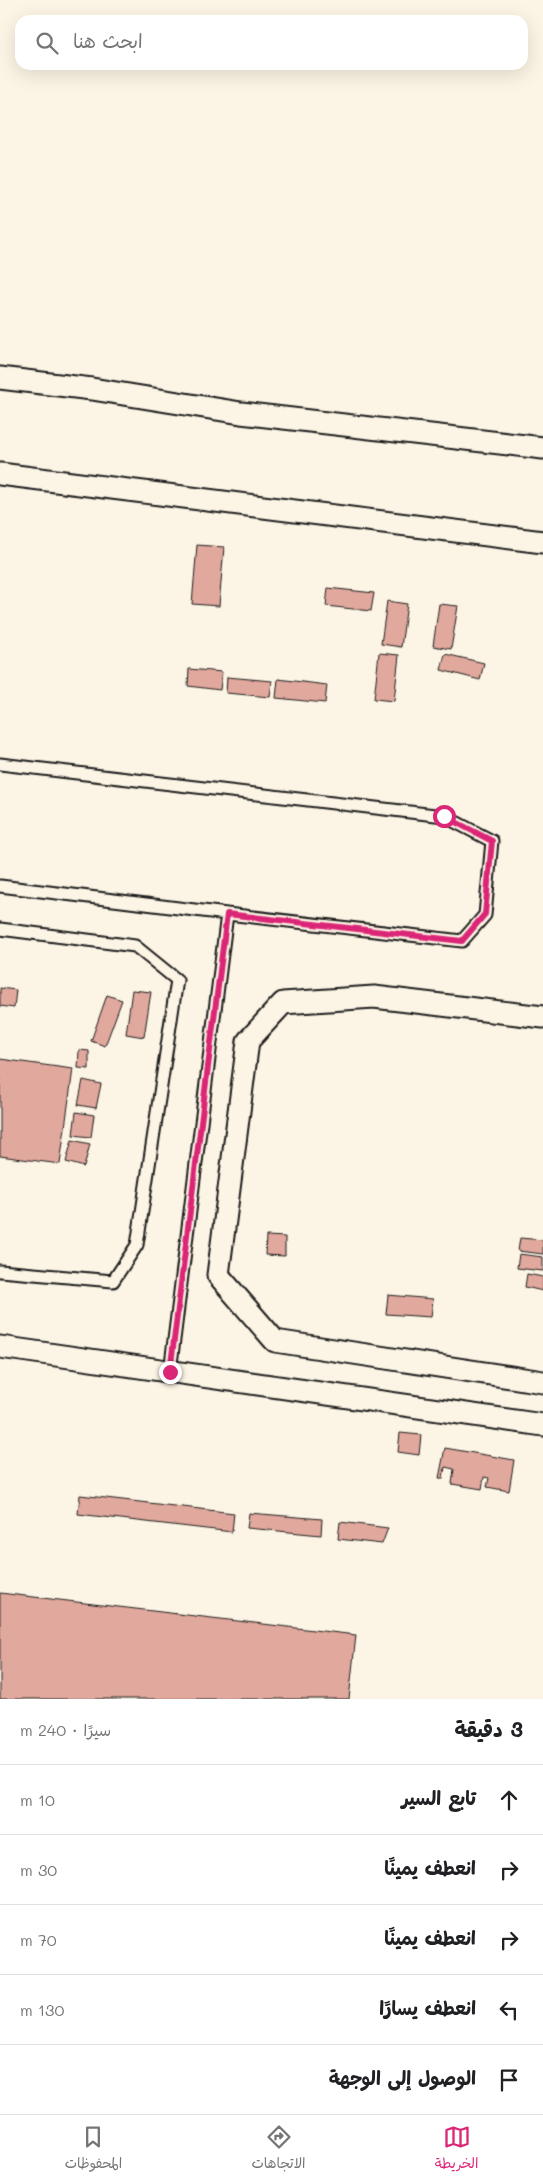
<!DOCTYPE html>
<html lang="ar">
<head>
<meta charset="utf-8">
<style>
  :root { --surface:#fff; --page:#f2f2f2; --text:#202124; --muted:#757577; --line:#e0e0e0; --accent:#db2777 }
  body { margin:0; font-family:Mali,"Playpen Sans Arabic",sans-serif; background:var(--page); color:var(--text); direction:rtl }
  .stop { position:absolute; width:15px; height:15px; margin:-11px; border:4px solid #db2777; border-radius:50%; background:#fff }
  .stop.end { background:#db2777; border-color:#fff; box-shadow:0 1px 5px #0008 }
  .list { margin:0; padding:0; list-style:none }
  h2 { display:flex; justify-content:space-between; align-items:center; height:65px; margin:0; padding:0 20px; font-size:21px }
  h2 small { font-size:16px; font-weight:400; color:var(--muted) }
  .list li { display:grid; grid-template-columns:32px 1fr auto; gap:15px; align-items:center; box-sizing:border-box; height:70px; padding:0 20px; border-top:1px solid var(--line) }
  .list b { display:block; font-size:19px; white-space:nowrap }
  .list em { font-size:16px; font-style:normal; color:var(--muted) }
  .icon { flex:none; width:28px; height:28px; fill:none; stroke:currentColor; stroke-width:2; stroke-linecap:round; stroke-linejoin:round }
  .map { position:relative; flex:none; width:543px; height:1699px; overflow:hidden; direction:ltr }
  .search { position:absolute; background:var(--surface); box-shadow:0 5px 20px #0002; left:15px; right:15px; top:15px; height:55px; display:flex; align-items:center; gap:12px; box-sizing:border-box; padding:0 18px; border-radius:15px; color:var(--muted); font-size:19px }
  .sheet { height:415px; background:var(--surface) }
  nav { display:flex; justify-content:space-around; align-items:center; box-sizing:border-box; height:70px; border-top:1px solid var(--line); background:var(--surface); font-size:14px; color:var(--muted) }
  nav a { display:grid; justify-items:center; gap:2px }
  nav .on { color:var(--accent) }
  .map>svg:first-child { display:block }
</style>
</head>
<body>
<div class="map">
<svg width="543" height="1699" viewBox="0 0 543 1699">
  <rect width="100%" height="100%" fill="#fcf5e5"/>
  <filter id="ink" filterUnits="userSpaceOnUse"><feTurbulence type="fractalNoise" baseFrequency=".02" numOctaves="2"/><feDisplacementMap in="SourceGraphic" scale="10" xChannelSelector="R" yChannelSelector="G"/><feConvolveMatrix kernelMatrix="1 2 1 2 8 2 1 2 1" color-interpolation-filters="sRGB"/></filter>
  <g filter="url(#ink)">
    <path fill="#e1a89d" stroke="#1c1c1c" d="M197 545 224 547 219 606 192 604Z
      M328 588 374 593 371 611 326 606Z
      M387 601 407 604 401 647 381 644Z
      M439 604 458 606 451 649 433 646Z
      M379 653 399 655 394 701 374 699Z
      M445 654 484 663 480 680 441 670Z
      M189 669 222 672 220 690 188 686Z
      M227 677 272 681 270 697 226 693Z
      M278 679 327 685 325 703 276 698Z
      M0 988 16 990 14 1008 0 1006Z
      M132 990 151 992 144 1037 126 1034Z
      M107 995 122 1000 105 1046 91 1041Z
      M79 1050 89 1051V1069L78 1068Z
      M0 1059 73 1069 60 1164 0 1156Z
      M83 1080 101 1084 96 1108 78 1105Z
      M76 1112 94 1115 91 1137 73 1135Z
      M72 1140 90 1144 84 1167 66 1162Z
      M266 1236 285 1237V1256L265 1255Z
      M520 1238 543 1240V1254L518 1251Z
      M519 1254 543 1257V1271L517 1268Z
      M527 1274 543 1277V1291L525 1287Z
      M388 1295 433 1299 431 1317 386 1314Z
      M400 1433 421 1435 419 1455 398 1452Z
      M445 1448 514 1460 509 1491 487 1487 489 1478 484 1477 482 1489 452 1484 454 1469 445 1467 443 1478H439Z
      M80 1495 234 1513 232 1532 78 1514Z
      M249 1513 322 1519 321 1535 247 1528Z
      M340 1522 388 1528 382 1544 338 1539Z
      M0 1593 356 1635 349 1699H0Z"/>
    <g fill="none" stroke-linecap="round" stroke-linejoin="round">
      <g stroke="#1c1c1c" stroke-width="15">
        <path id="service" d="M0 764 444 816 492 841 485 915 462 941 227 914
          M0 886 227 914 170 1372
          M0 929 135 946 177 980 137 1245 113 1281 0 1271"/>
      </g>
      <g stroke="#1c1c1c" stroke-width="25">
        <path id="minor" d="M0 378 92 389 241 413 543 448
          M0 474 543 542
          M543 1017 374 997 283 1003 248 1041 218 1275 275 1341 543 1382
          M0 1347 543 1425"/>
      </g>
      <use href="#service" stroke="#fcf5e5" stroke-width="11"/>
      <use href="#minor" stroke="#fcf5e5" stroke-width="21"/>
    </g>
  </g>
  <g fill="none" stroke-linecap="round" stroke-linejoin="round" filter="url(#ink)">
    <path stroke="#db2777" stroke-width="6" d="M170 1372 227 914 462 941 485 914 492 841 444 816"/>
  </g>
</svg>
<div class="stop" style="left:444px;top:816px"></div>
<div class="stop end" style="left:170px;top:1372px"></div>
<div class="search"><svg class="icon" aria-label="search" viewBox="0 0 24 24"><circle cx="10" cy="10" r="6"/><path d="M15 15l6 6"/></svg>ابحث هنا</div>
</div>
<section class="sheet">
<h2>3 دقيقة<small>سيرًا · 240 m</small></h2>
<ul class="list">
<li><svg class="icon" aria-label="ahead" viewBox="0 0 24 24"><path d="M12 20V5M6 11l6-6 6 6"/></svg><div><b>تابع السير</b></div><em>10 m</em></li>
<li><svg class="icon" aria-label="right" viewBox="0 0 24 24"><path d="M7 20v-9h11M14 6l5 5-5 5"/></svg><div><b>انعطف يمينًا</b></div><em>30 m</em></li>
<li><svg class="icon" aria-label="right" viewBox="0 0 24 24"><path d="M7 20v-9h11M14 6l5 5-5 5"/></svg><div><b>انعطف يمينًا</b></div><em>70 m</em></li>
<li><svg class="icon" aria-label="left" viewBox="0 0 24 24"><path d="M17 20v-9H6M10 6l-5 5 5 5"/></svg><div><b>انعطف يسارًا</b></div><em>130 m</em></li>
<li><svg class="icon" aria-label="arrive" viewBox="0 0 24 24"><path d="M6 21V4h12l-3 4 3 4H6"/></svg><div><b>الوصول إلى الوجهة</b></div></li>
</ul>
</section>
<nav>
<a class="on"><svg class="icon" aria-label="map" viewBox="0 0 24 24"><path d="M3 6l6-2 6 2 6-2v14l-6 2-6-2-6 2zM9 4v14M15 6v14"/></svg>الخريطة</a>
<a><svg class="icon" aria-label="directions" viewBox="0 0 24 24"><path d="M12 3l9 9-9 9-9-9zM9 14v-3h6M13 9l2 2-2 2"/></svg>الاتجاهات</a>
<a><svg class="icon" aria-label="saved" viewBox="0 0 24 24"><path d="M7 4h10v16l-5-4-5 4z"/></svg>المحفوظات</a>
</nav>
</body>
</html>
